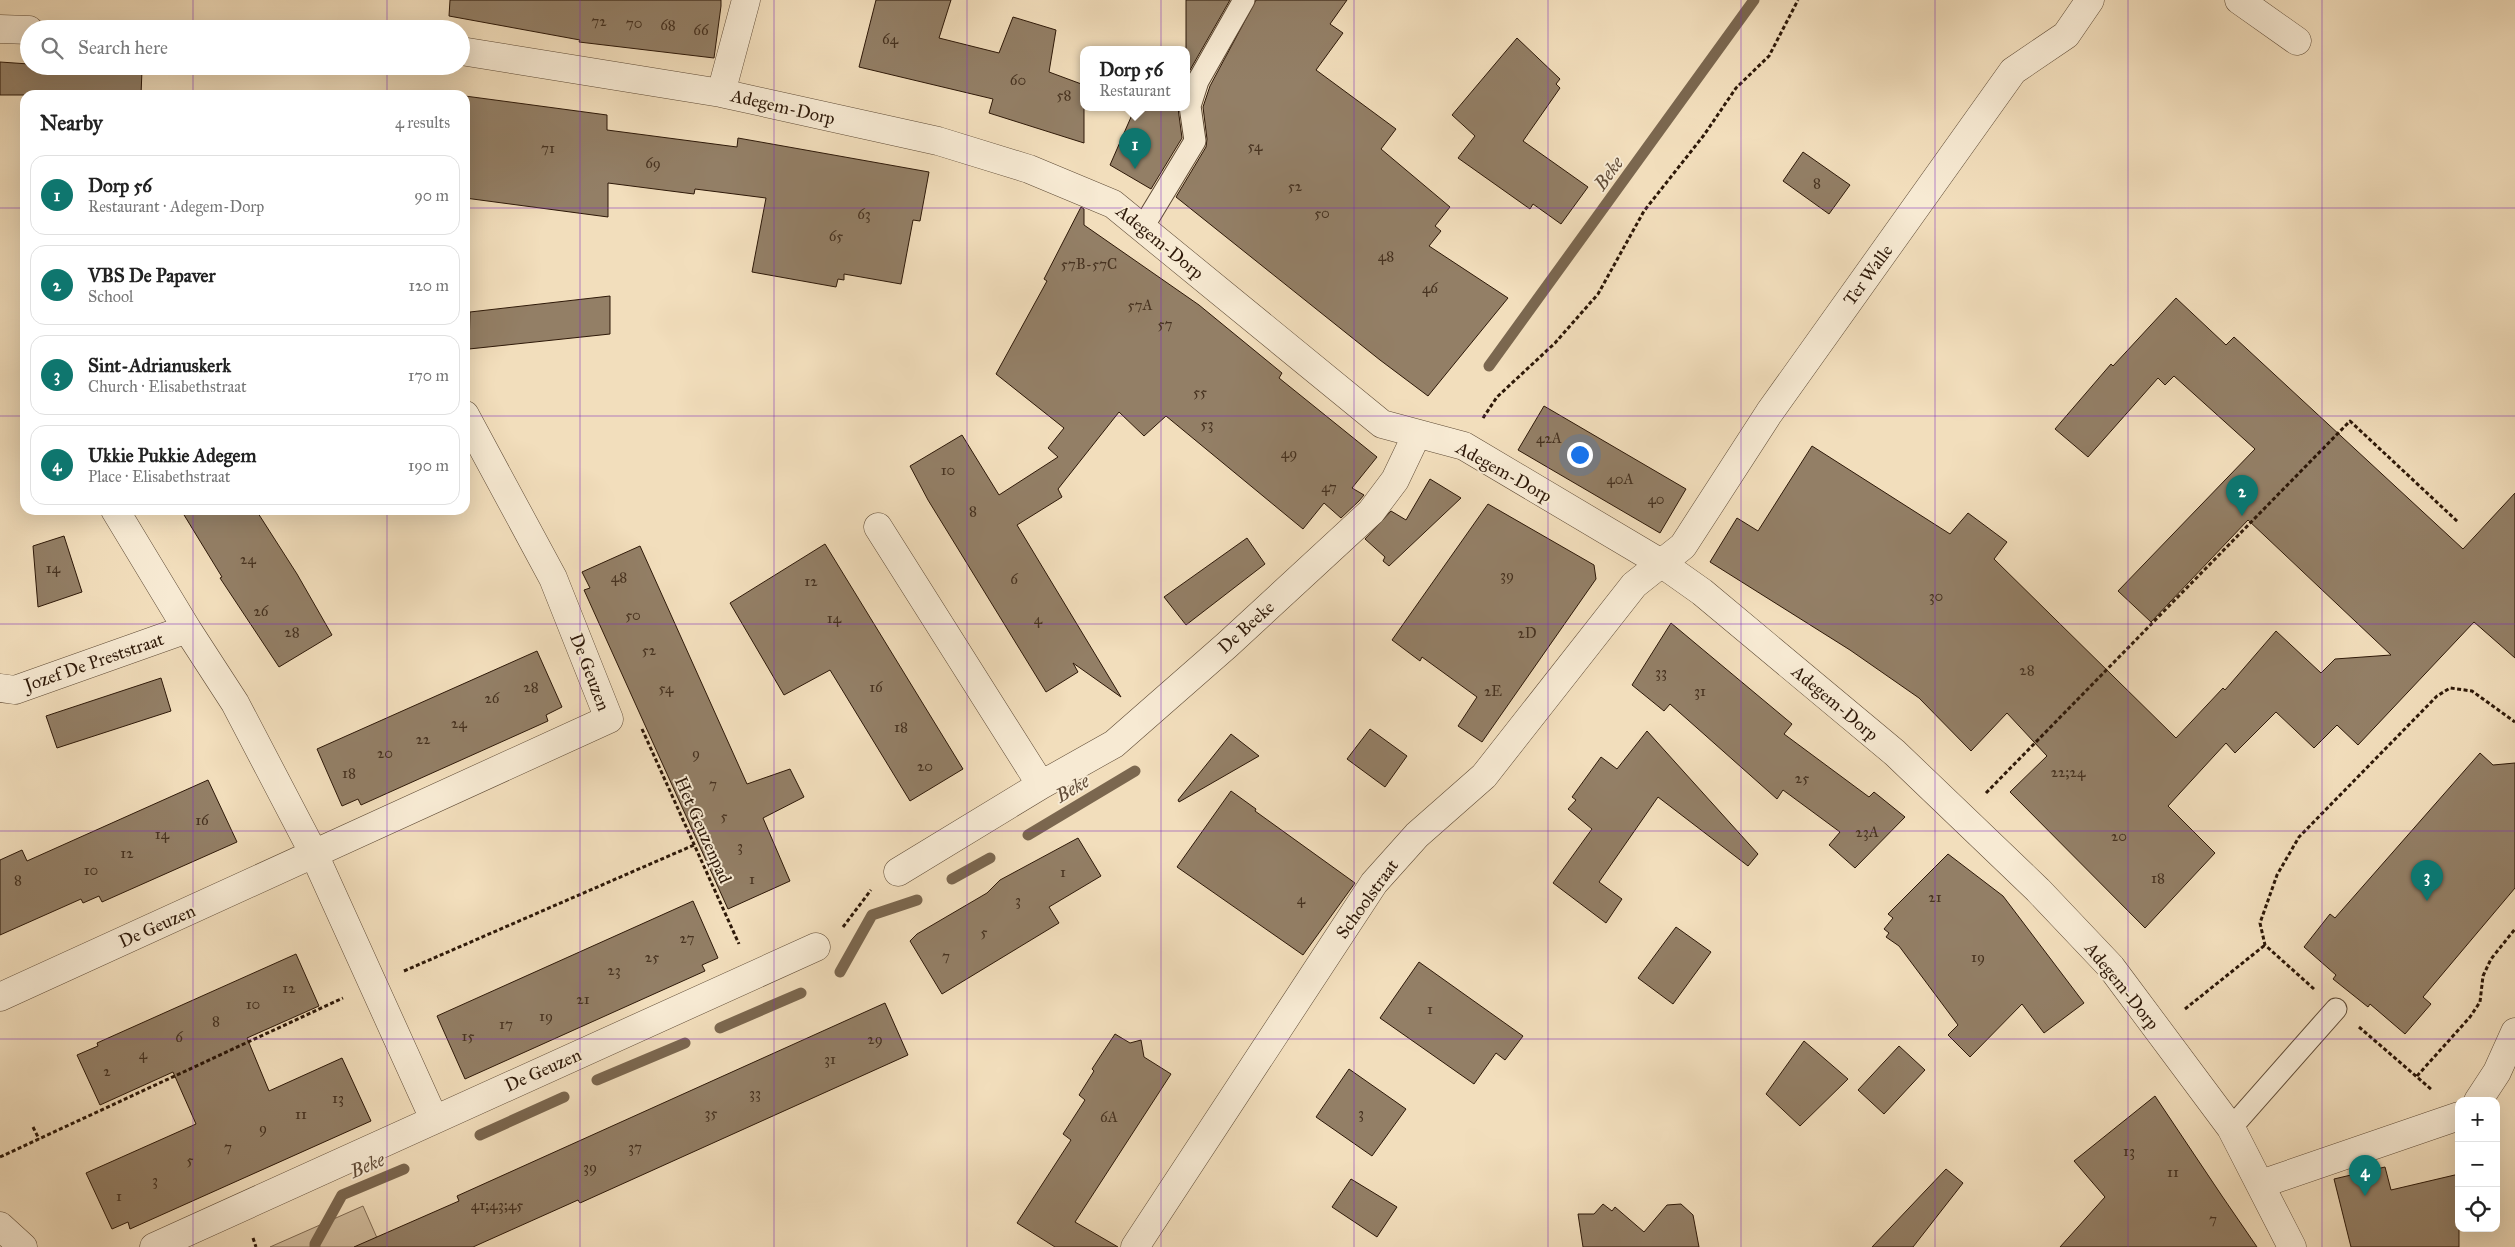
<!DOCTYPE html>
<html lang="en">
<head>
<meta charset="utf-8">
<style>
  :root { --surface:#fff; --page:#f6f6f6; --text:#222; --muted:#767676; --line:#e0e0e0; --accent:#0f766e }
  body { margin:0; font-family:"IM FELL Great Primer",serif; background:var(--page); color:var(--text) }
  .controls { position:absolute; right:15px; bottom:15px; display:grid; overflow:hidden; border-radius:10px; box-shadow:0 5px 20px #0002 }
  .controls button { width:45px; height:45px; display:grid; place-items:center; padding:0; border:0; border-bottom:1px solid var(--line); background:var(--surface); color:var(--text); font:25px sans-serif }
  .you { position:absolute; left:1579px; top:454px; width:18px; height:18px; margin:-12px; border:4px solid #fff; border-radius:50%; background:#1a73e8; box-shadow:0 0 0 8px #1a73e833 }
  .badge { display:grid; place-items:center; width:32px; height:32px; border-radius:50%; background:var(--accent); color:#fff; font-size:16px; font-weight:700 }
  .pin { position:absolute; translate:-50% -41px; filter:drop-shadow(0 1px 2px #0008) }
  .pin::after { content:''; position:absolute; top:26px; width:18px; height:15px; background:inherit; clip-path:polygon(0 0,100% 0,50% 100%) }
  .popup { position:absolute; left:1080px; top:46px; width:110px; height:65px; box-sizing:border-box; display:grid; place-content:center; border-radius:10px; background:var(--surface); filter:drop-shadow(0 1px 4px #0005); font-size:16px; white-space:nowrap; color:var(--muted) }
  .popup b { font-size:19px; color:var(--text) }
  .popup::after { content:''; position:absolute; left:50%; top:100%; margin-left:-10px; border:10px solid transparent; border-top-color:var(--surface) }
  .list { margin:0; padding:0; list-style:none }
  h2 { display:flex; justify-content:space-between; align-items:center; height:65px; margin:0; padding:0 20px; font-size:21px }
  h2 small { font-size:16px; font-weight:400; color:var(--muted) }
  .list li { display:grid; grid-template-columns:32px 1fr auto; gap:15px; align-items:center; box-sizing:border-box; height:80px; margin:0 10px 10px; padding:0 10px; border:1px solid var(--line); border-radius:15px }
  .list b { display:block; font-size:19px; white-space:nowrap }
  .list p { margin:0; font-size:16px; white-space:nowrap; color:var(--muted) }
  .list em { font-size:16px; font-style:normal; color:var(--muted) }
  .icon { flex:none; width:28px; height:28px; fill:none; stroke:currentColor; stroke-width:2; stroke-linecap:round; stroke-linejoin:round }
  .map { position:relative; flex:none; width:2515px; height:1247px; overflow:hidden }
  .search { position:absolute; background:var(--surface); box-shadow:0 5px 20px #0002; left:20px; top:20px; width:450px; height:55px; display:flex; align-items:center; gap:12px; box-sizing:border-box; padding:0 18px; border-radius:28px; color:var(--muted); font-size:19px }
  .panel { position:absolute; background:var(--surface); box-shadow:0 5px 20px #0002; left:20px; top:90px; width:450px; height:425px; border-radius:15px }
  .map>svg:first-child { display:block }
</style>
</head>
<body>
<div class="map">
<svg width="2515" height="1247" viewBox="0 0 2515 1247">
  <rect width="100%" height="100%" fill="#f2debc"/>
  <filter id="stains"><feTurbulence type="fractalNoise" baseFrequency=".004" numOctaves="4"/><feColorMatrix values="0 0 0 0 .2 0 0 0 0 .09 0 0 0 0 .02 0 0 0 .5 -.17"/></filter>
  <radialGradient id="worn" r=".72"><stop offset=".6" stop-color="#630" stop-opacity="0"/><stop offset="1" stop-color="#630" stop-opacity=".3"/></radialGradient>
  <path fill="#d1bc9d" stroke="#7f6a52" d="M363 1206 381 1247H270Z"/>
  <g fill="none" stroke-linecap="round" stroke-linejoin="round">
    <path stroke="#7b674f" stroke-width="11" d="M1489 366 1754 0
      M1028 835 1135 771
      M952 879 990 858
      M840 972 872 915 917 900
      M720 1028 801 993
      M597 1080 685 1043
      M480 1135 564 1097
      M315 1247V1244L342 1195 404 1169"/>
  </g>
  <path fill="#937f66" stroke="#2d1808" d="M450 0H721V6L714 58 579 42 580 40 449 16Z
    M876 0H951L939 38 999 53 1013 17 1056 30 1049 72 1084 85V143L989 113 993 99 859 67Z
    M1186 0H1230L1186 77Z
    M1256 0H1347L1330 24 1343 33 1316 70 1396 129 1381 149 1450 207 1435 226 1441 231 1429 246 1508 298 1428 396 1380 360 1176 197 1206 147 1207 139 1203 107 1210 86Z
    M1517 38 1560 79 1556 84 1560 88 1523 141 1588 187 1561 224 1533 204 1530 209 1458 158 1475 136 1452 115Z
    M0 62 29 64V66L142 70 141 95H0Z
    M465 96 607 115V130L737 147 738 138 929 172 920 221 913 220 901 284 844 274V280L838 279 836 287 752 272 766 198 695 189 694 194 608 183V217L465 198Z
    M1135 108H1178L1182 138 1151 189 1110 165Z
    M1803 152 1850 185 1829 214 1783 181Z
    M1081 207 1084 209V225L1199 305 1282 373 1279 378 1377 457 1352 488 1364 495 1359 501 1341 518 1324 503 1303 529 1166 416 1144 436 1119 412 1058 489 1062 497 1017 525 1121 697 1073 663 1078 672 1046 692 928 500 910 466 962 435 999 495 1058 457 1048 448 1064 428 996 374 1047 281 1044 279Z
    M610 296V334L469 349 470 312Z
    M2176 298 2226 345 2234 337 2463 549 2515 493V658L2474 622 2358 745 2337 725 2314 748 2276 712 2235 753 2226 743 2168 806 2215 853 2145 928 2010 792 2047 756 2007 713 1971 751 1919 698 1850 650 1710 562 1737 518 1758 531 1812 446 1950 534 1968 513 2007 542 1994 559 2176 738 2223 688 2225 690 2276 631 2321 673 2335 659 2391 655 2248 520 2151 622 2118 591 2255 449 2174 376 2165 385 2158 378 2088 457 2055 429 2111 364 2113 366Z
    M1544 406 1686 489 1660 533 1518 450Z
    M1430 479 1461 498 1389 566 1383 561 1385 557 1365 539 1391 511 1406 520Z
    M1488 504 1594 565 1596 579 1482 742 1458 726 1477 697 1422 657 1420 661 1392 640Z
    M181 510H256L297 574 332 635 279 667 220 578 222 577Z
    M64 536 82 592 38 607 33 546Z
    M1247 538 1265 564 1186 625 1164 597Z
    M825 544 963 769 910 801 830 670 784 695 730 603Z
    M640 546 747 784 790 769 804 797 763 818 790 881 728 909 584 590 590 588 582 572Z
    M1671 623 1792 724 1784 734 1869 797 1874 792 1905 817 1855 868 1829 845 1840 832 1783 790 1777 799 1670 704 1664 711 1632 685Z
    M537 651 562 707 546 715 548 721 361 805 358 799 342 806 317 749Z
    M161 678 171 711 57 748 46 716Z
    M1370 729 1407 756 1385 787 1347 759Z
    M1647 731 1758 854 1748 866 1658 797 1599 882 1622 899 1606 923 1553 883 1592 829 1568 809 1576 800 1572 797 1601 757 1617 769Z
    M1231 734 1259 756 1179 802 1178 800Z
    M2480 753 2493 765 2515 763V888L2423 997 2431 1004 2405 1034 2370 1004 2368 1007 2333 979 2336 975 2304 947 2330 914 2335 918Z
    M208 780 237 842 102 902 99 896 83 903 81 899 0 935V860L22 850 27 861Z
    M1231 791 1256 809 1255 811 1355 883 1303 955 1177 867Z
    M1078 838 1101 876 1049 907 1059 923 942 994 910 941 917 934 987 893 1000 880Z
    M1948 854 2003 896 2084 1003 2044 1033 2022 1004 1970 1057 1948 1035 1958 1025 1899 946 1886 937 1889 933 1884 929 1893 918 1888 914Z
    M693 901 718 958 702 965 705 971 465 1079 437 1016Z
    M1676 927 1711 952 1673 1004 1638 978Z
    M296 954 319 1006 247 1038 269 1091 342 1058 371 1121 130 1229 128 1222 112 1229 86 1173 196 1124 173 1072 100 1105 77 1055 98 1046 97 1043Z
    M1419 962 1523 1036 1505 1060 1496 1053 1474 1084 1380 1018Z
    M885 1003 908 1055 580 1203 578 1200 473 1247H354L459 1201 457 1196Z
    M1115 1034 1130 1043 1141 1040 1144 1057 1171 1074 1075 1222 1118 1247H1055L1017 1223 1071 1140 1063 1134 1085 1100 1079 1095 1094 1071 1092 1069Z
    M1804 1041 1848 1079 1800 1126 1766 1094Z
    M1899 1046 1925 1070 1884 1114 1858 1090Z
    M1349 1069 1406 1109 1372 1156 1316 1117Z
    M2155 1096 2222 1196 2257 1247H2060L2105 1197 2074 1161Z
    M2385 1167 2391 1190 2459 1174V1247H2351L2334 1179Z
    M1946 1169 1963 1183 1913 1247H1872Z
    M1351 1179 1397 1207 1377 1237 1332 1207Z
    M1603 1204 1612 1211 1615 1207 1644 1232 1667 1205 1681 1204 1693 1215 1699 1247H1583L1578 1214H1594Z"/>
  <g fill="none" stroke-linecap="round" stroke-linejoin="round">
    <g stroke="#5e4a35" stroke-width="23">
      <path id="service" d="M1143 227 1195 141 1190 106 1198 81 1244 0
        M2231 1128 2336 1009"/>
    </g>
    <g stroke="#5e4a35" stroke-width="29">
      <path id="minor" d="M2239 0 2297 41
        M0 29 29 30
        M461 51 721 93 938 141 1029 169 1113 204 1382 424 1464 446 1661 563 1702 592 1895 753 2038 890 2111 967 2231 1128 2292 1247
        M721 93 746 0
        M115 510 187 629 235 703 314 854 434 1119
        M878 527 1041 785
        M0 688 15 690 187 629
        M898 872 1041 785 1114 744 1227 645 1371 512 1395 480 1417 434
        M0 997 609 719 553 578 465 415
        M2478 1101 2497 1072 2515 1032
        M2261 1184 2459 1116
        M154 1247 816 947
        M1135 1247 1374 883 1417 835 1484 776 1634 585 1683 546 1769 413 2013 71 2066 35 2090 0"/>
    </g>
    <g stroke="#5e4a35" stroke-width="29">
      <path id="tertiary" d="M0 1226 23 1247"/>
    </g>
    <path stroke="#2d1808" stroke-width="3" stroke-dasharray="4 2.5" stroke-linecap="butt" d="M1483 418 1497 397 1555 343 1598 294 1644 211 1704 135 1736 88 1769 56 1798 0
      M642 729 739 944
      M1986 793 2350 421 2458 522
      M843 927 871 890
      M404 971 694 845
      M2314 989 2265 945 2260 923 2277 875 2299 837 2437 696 2450 688 2472 691 2515 722
      M2185 1009 2265 945
      M2359 1027 2432 1090
      M2417 1076 2470 1017 2480 1002 2483 976 2491 959 2515 929
      M33 1127 39 1139
      M0 1157 343 998
      M253 1238 256 1247"/>
    <use href="#service" stroke="#f7ead3" stroke-width="21"/>
    <use href="#minor" stroke="#f7ead3" stroke-width="28"/>
    <use href="#tertiary" stroke="#f7ead3" stroke-width="28"/>
  </g>
  <path fill="none" stroke="#7b2cbf" stroke-width="1" stroke-opacity="0.55" d="M193 0V29M387 0V29M580 0V1247M774 0V1247M967 0V1247M1161 0V1247M1354 0V1247M1548 0V1247M1741 0V1247M1935 0V1247M2128 0V1247M2322 0V1247M193 66V95M387 66V95M0 208H25M465 208H2515M0 416H25M465 416H2515M193 510V1247M387 510V1247M0 624H2515M0 831H2515M0 1039H2515"/>
  <g text-anchor="middle" stroke-width="4" stroke-linejoin="round" paint-order="stroke">
    <g font-size="15" fill="#463220">
      <text x="599" y="26">72</text>
      <text x="634" y="28">70</text>
      <text x="668" y="30">68</text>
      <text x="701" y="35">66</text>
      <text x="890" y="44">64</text>
      <text x="1018" y="85">60</text>
      <text x="1064" y="100">58</text>
      <text x="1255" y="151">54</text>
      <text x="548" y="153">71</text>
      <text x="653" y="168">69</text>
      <text x="1817" y="188">8</text>
      <text x="1295" y="191">52</text>
      <text x="1322" y="218">50</text>
      <text x="864" y="219">63</text>
      <text x="836" y="241">65</text>
      <text x="1386" y="261">48</text>
      <text x="1089" y="269">57B-57C</text>
      <text x="1430" y="293">46</text>
      <text x="1140" y="310">57A</text>
      <text x="1165" y="329">57</text>
      <text x="1200" y="397">55</text>
      <text x="1207" y="429">53</text>
      <text x="1549" y="443">42A</text>
      <text x="1289" y="458">49</text>
      <text x="948" y="475">10</text>
      <text x="1620" y="484">40A</text>
      <text x="1329" y="492">47</text>
      <text x="1656" y="504">40</text>
      <text x="973" y="516">8</text>
      <text x="248" y="564">24</text>
      <text x="53" y="573">14</text>
      <text x="1507" y="580">39</text>
      <text x="619" y="582">48</text>
      <text x="1014" y="584">6</text>
      <text x="811" y="586">12</text>
      <text x="1936" y="601">30</text>
      <text x="261" y="616">26</text>
      <text x="633" y="620">50</text>
      <text x="834" y="623">14</text>
      <text x="1038" y="624">4</text>
      <text x="292" y="637">28</text>
      <text x="1527" y="638">2D</text>
      <text x="649" y="655">52</text>
      <text x="2027" y="675">28</text>
      <text x="1661" y="677">33</text>
      <text x="531" y="692">28</text>
      <text x="876" y="692">16</text>
      <text x="666" y="693">54</text>
      <text x="1493" y="696">2E</text>
      <text x="1700" y="696">31</text>
      <text x="492" y="703">26</text>
      <text x="459" y="728">24</text>
      <text x="901" y="732">18</text>
      <text x="423" y="744">22</text>
      <text x="385" y="758">20</text>
      <text x="696" y="758">9</text>
      <text x="925" y="771">20</text>
      <text x="2068" y="777">22;24</text>
      <text x="349" y="778">18</text>
      <text x="1802" y="783">25</text>
      <text x="713" y="789">7</text>
      <text x="724" y="821">5</text>
      <text x="202" y="825">16</text>
      <text x="1867" y="837">23A</text>
      <text x="162" y="839">14</text>
      <text x="2119" y="841">20</text>
      <text x="740" y="851">3</text>
      <text x="127" y="858">12</text>
      <text x="91" y="875">10</text>
      <text x="1063" y="877">1</text>
      <text x="2158" y="883">18</text>
      <text x="752" y="884">1</text>
      <text x="18" y="885">8</text>
      <text x="1935" y="902">21</text>
      <text x="1301" y="904">4</text>
      <text x="1018" y="905">3</text>
      <text x="984" y="937">5</text>
      <text x="687" y="943">27</text>
      <text x="946" y="961">7</text>
      <text x="652" y="962">25</text>
      <text x="1978" y="962">19</text>
      <text x="614" y="975">23</text>
      <text x="289" y="993">12</text>
      <text x="583" y="1004">21</text>
      <text x="253" y="1009">10</text>
      <text x="1430" y="1014">1</text>
      <text x="546" y="1021">19</text>
      <text x="216" y="1026">8</text>
      <text x="506" y="1029">17</text>
      <text x="468" y="1041">15</text>
      <text x="179" y="1042">6</text>
      <text x="875" y="1044">29</text>
      <text x="143" y="1059">4</text>
      <text x="830" y="1064">31</text>
      <text x="107" y="1076">2</text>
      <text x="755" y="1098">33</text>
      <text x="338" y="1103">13</text>
      <text x="711" y="1118">35</text>
      <text x="1361" y="1118">3</text>
      <text x="301" y="1119">11</text>
      <text x="1109" y="1122">6A</text>
      <text x="263" y="1133">9</text>
      <text x="228" y="1152">7</text>
      <text x="635" y="1152">37</text>
      <text x="2129" y="1156">13</text>
      <text x="190" y="1165">5</text>
      <text x="590" y="1172">39</text>
      <text x="2173" y="1177">11</text>
      <text x="155" y="1185">3</text>
      <text x="119" y="1201">1</text>
      <text x="497" y="1210">41;43;45</text>
      <text x="2213" y="1224">7</text>
    </g>
    <g font-size="18" fill="#2d1808" stroke="#f7ead3">
      <text transform="translate(783 107) rotate(13)" y="6">Adegem-Dorp</text>
      <text transform="translate(1160 242) rotate(39)" y="6">Adegem-Dorp</text>
      <text transform="translate(1868 275) rotate(-54)" y="6">Ter Walle</text>
      <text transform="translate(1504 472) rotate(29)" y="6">Adegem-Dorp</text>
      <text transform="translate(1246 627) rotate(-42)" y="6">De Beeke</text>
      <text transform="translate(94 662) rotate(-19)" y="6">Jozef De Preststraat</text>
      <text transform="translate(590 672) rotate(69)" y="6">De Geuzen</text>
      <text transform="translate(1835 703) rotate(40)" y="6">Adegem-Dorp</text>
      <text transform="translate(703 830) rotate(66)" y="6">Het Geuzenpad</text>
      <text transform="translate(1367 899) rotate(-54)" y="6">Schoolstraat</text>
      <text transform="translate(157 926) rotate(-24)" y="6">De Geuzen</text>
      <text transform="translate(2122 986) rotate(51)" y="6">Adegem-Dorp</text>
      <text transform="translate(543 1070) rotate(-24)" y="6">De Geuzen</text>
    </g>
    <g font-size="19" font-style="italic" fill="#614c38" stroke="#f7ead3">
      <text transform="translate(1608 173) rotate(-54)" y="7">Beke</text>
      <text transform="translate(1072 788) rotate(-31)" y="7">Beke</text>
      <text transform="translate(367 1165) rotate(-23)" y="7">Beke</text>
    </g>
  </g>
  <rect width="100%" height="100%" filter="url(#stains)"/>
  <rect width="100%" height="100%" fill="url(#worn)"/>
</svg>
<div class="controls">
<button>+</button>
<button>−</button>
<button><svg class="icon" aria-label="locate" viewBox="0 0 24 24"><circle cx="12" cy="12" r="6"/><path d="M12 2v4M12 18v4M2 12h4M18 12h4"/></svg></button>
</div>
<div class="you"></div>
<div class="pin badge" style="left:1135px;top:169px">1</div>
<div class="popup"><b>Dorp 56</b>Restaurant</div>
<div class="pin badge" style="left:2242px;top:516px">2</div>
<div class="pin badge" style="left:2427px;top:901px">3</div>
<div class="pin badge" style="left:2365px;top:1196px">4</div>
<div class="search"><svg class="icon" aria-label="search" viewBox="0 0 24 24"><circle cx="10" cy="10" r="6"/><path d="M15 15l6 6"/></svg>Search here</div>
<section class="panel">
<h2>Nearby<small>4 results</small></h2>
<ul class="list">
<li><span class="badge">1</span><div><b>Dorp 56</b><p>Restaurant · Adegem-Dorp</p></div><em>90 m</em></li>
<li><span class="badge">2</span><div><b>VBS De Papaver</b><p>School</p></div><em>120 m</em></li>
<li><span class="badge">3</span><div><b>Sint-Adrianuskerk</b><p>Church · Elisabethstraat</p></div><em>170 m</em></li>
<li><span class="badge">4</span><div><b>Ukkie Pukkie Adegem</b><p>Place · Elisabethstraat</p></div><em>190 m</em></li>
</ul>
</section>
</div>
</body>
</html>
